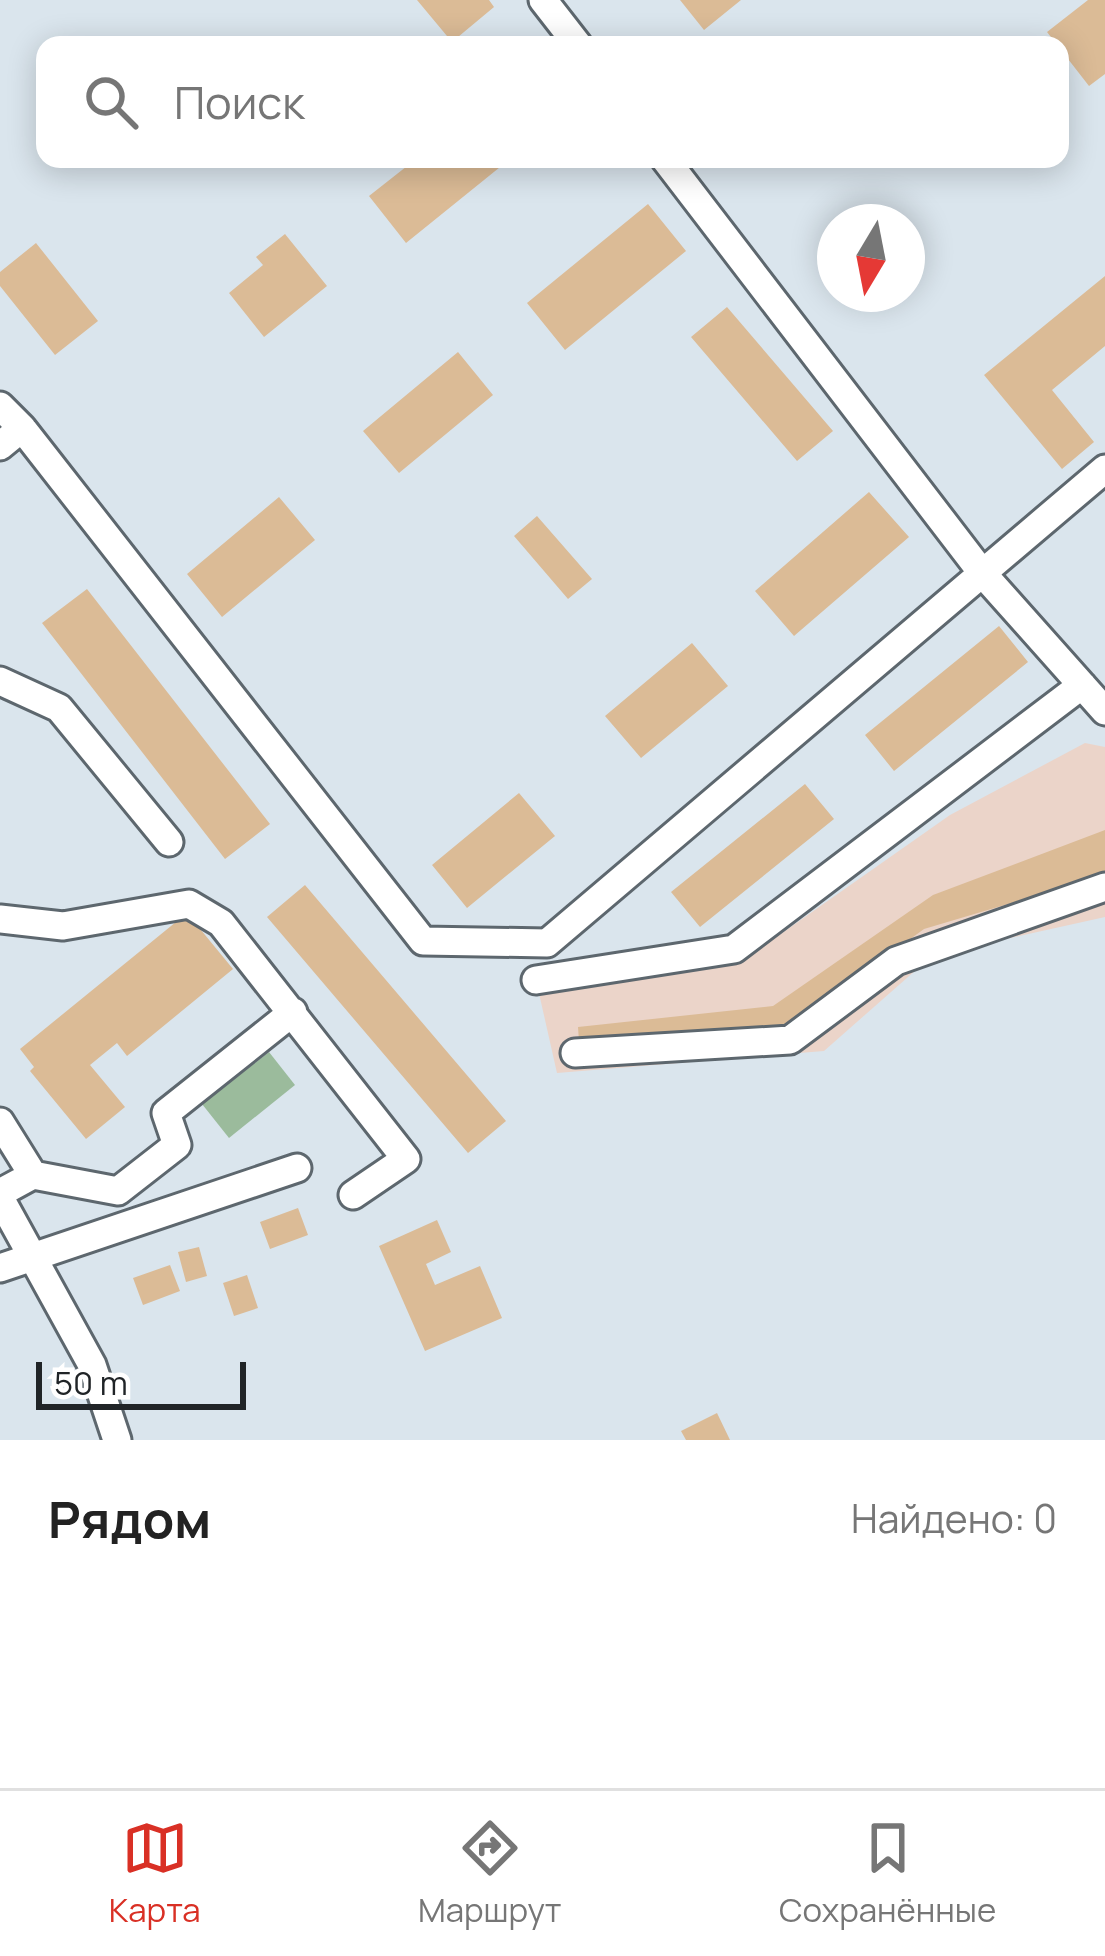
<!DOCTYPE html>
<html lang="ru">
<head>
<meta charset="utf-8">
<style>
  :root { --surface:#fff; --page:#f2f2f2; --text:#222; --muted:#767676; --line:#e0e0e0; --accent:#d93025 }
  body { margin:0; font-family:Manrope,sans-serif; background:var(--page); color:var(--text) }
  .compass { position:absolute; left:817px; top:204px; width:108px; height:108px; border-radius:50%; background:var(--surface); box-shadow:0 6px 30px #0003; rotate:190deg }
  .scale { position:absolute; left:36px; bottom:30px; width:210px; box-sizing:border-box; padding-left:12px; border:6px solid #202427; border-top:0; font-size:33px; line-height:42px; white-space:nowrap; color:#202427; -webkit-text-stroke:9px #fff; paint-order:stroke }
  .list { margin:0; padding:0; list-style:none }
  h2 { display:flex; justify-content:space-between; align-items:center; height:156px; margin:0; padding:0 48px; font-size:51px }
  h2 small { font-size:39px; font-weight:400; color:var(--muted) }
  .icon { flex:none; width:66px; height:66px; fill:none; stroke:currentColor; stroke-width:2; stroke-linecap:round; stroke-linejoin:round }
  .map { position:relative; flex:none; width:1105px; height:1440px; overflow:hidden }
  .search { position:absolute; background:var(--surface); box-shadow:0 6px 30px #0003; left:36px; right:36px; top:36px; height:132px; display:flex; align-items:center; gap:30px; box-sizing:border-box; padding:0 42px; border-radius:24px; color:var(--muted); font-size:45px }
  .sheet { height:348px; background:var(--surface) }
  nav { display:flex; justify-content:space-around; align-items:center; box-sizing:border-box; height:168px; border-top:3px solid var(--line); background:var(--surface); font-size:33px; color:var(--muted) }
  nav a { display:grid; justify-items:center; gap:6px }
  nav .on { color:var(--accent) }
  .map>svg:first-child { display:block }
</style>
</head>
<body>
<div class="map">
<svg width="1105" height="1440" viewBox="0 0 1105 1440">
  <rect width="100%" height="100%" fill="#dae5ed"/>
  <path fill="#ebd4c9" d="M1085 743 1105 747V917L933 955 824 1051 557 1073 536 980 765 945 950 815Z"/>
  <path fill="#9bbb9c" d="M269 1052 295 1085 229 1138 202 1104Z"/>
  <path fill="#dbbb96" d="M417 0H489L494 7 452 42Z
    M680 0H741L704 30Z
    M1088 0H1105V74L1089 86 1047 32Z
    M416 159H510L406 243 369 196Z
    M648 204 686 251 565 350 527 303Z
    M285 234 327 286 264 337 229 293 263 265 256 257Z
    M36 243 98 321 55 355 0 286V272Z
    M1105 276V346L1052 390 1094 442 1062 469 984 375Z
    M727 307 833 431 797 461 691 337Z
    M458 352 493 395 399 473 363 431Z
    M869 492 909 537 794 636 755 591Z
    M279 497 315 540 222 617 187 574Z
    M537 516 592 579 568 599 514 536Z
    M87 589 270 824 225 859 42 623Z
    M999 626 1028 662 894 771 865 735Z
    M692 643 728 686 641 758 605 716Z
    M805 784 834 819 700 927 671 892Z
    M519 793 555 836 467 908 432 865Z
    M1105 830V875L924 929 788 1028 579 1041 578 1027 773 1006 933 895Z
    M305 885 506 1121 468 1153 267 917Z
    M187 913 233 969 127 1056 117 1043 90 1065 125 1107 86 1139 30 1071 34 1067 20 1049Z
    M298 1208 308 1235 270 1249 260 1222Z
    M437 1220 451 1252 426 1264 435 1285 480 1266 502 1318 425 1351 379 1246Z
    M199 1247 207 1276 186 1282 178 1252Z
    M170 1265 180 1291 143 1305 133 1278Z
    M247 1275 258 1308 234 1316 223 1283Z
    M717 1413 730 1440H686L681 1431Z"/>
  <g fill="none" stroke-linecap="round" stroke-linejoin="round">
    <g stroke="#5d676e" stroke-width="33">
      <path id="minor" d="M543 0 578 45
        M665 159 983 574 1105 711
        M0 406 22 428
        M0 446 22 428 423 941 547 943 1105 469
        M0 681 59 708 169 842
        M0 919 63 926 189 904 221 923 406 1159 353 1195
        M536 980 734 949 1082 685
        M575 1053 790 1040 896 961 1105 887
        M0 1122 33 1175
        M0 1193 33 1175 118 1191 177 1145 166 1113 293 1012
        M0 1198 92 1365 117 1440
        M0 1268 297 1168"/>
    </g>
    <use href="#minor" stroke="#fff" stroke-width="27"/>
  </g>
</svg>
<svg class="compass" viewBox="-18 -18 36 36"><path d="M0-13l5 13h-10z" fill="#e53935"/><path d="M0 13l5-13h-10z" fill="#767676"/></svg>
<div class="scale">50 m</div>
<div class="search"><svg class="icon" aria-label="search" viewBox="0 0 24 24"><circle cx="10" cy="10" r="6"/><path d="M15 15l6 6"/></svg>Поиск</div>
</div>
<section class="sheet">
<h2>Рядом<small>Найдено: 0</small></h2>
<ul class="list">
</ul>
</section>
<nav>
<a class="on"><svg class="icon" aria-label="map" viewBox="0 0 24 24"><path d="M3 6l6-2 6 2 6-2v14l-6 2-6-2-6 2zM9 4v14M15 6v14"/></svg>Карта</a>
<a><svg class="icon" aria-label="directions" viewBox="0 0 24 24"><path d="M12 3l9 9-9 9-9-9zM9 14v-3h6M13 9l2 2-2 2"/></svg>Маршрут</a>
<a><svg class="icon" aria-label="saved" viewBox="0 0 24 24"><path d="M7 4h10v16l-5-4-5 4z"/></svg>Сохранённые</a>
</nav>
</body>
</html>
